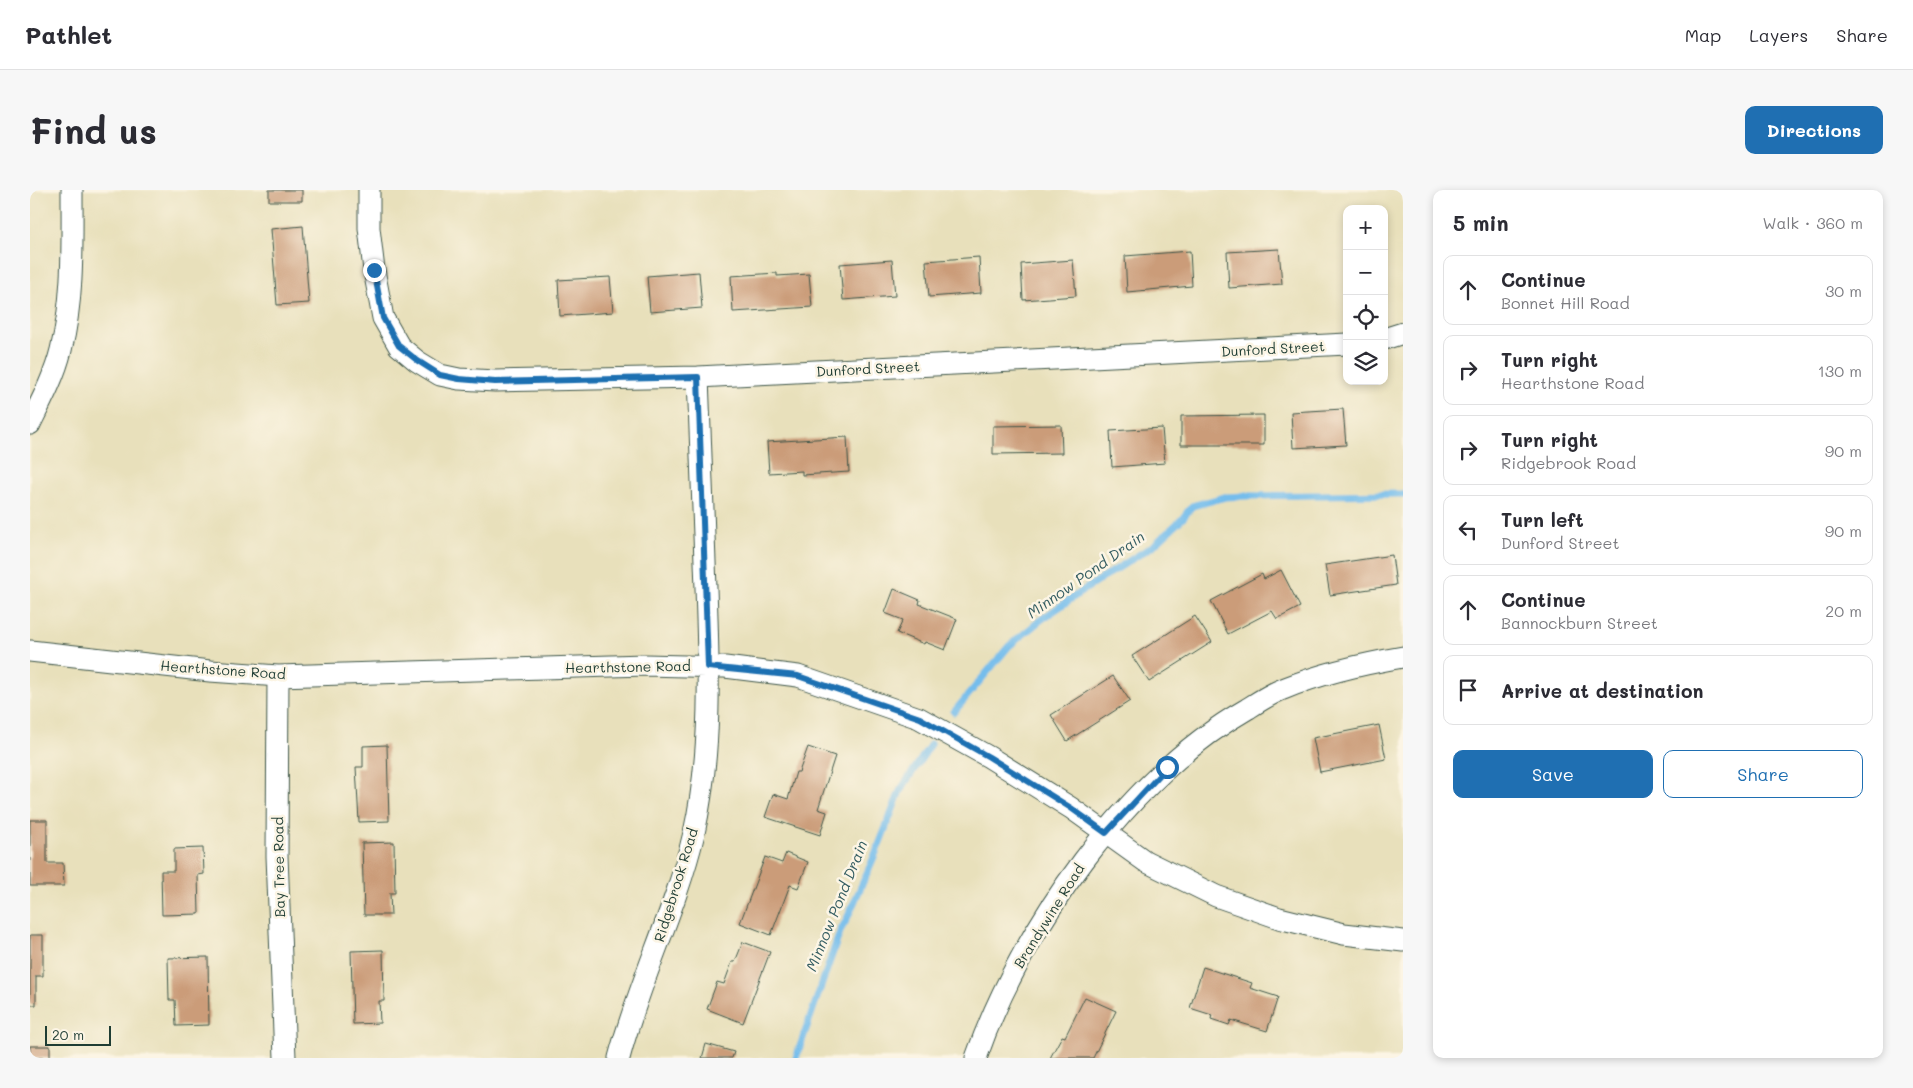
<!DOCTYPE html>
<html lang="en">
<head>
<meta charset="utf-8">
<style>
  :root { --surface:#fff; --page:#f7f7f7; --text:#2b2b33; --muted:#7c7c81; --line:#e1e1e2; --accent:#1f6fb2 }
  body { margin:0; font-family:Mali,sans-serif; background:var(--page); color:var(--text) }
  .controls { position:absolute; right:15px; top:15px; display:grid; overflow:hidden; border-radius:10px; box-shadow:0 2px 8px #0003 }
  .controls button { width:45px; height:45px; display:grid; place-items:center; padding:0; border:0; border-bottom:1px solid var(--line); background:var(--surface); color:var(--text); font:25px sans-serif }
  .scale { position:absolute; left:15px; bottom:12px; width:66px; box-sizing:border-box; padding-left:5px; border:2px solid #1f3d34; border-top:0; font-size:14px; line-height:18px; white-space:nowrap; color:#1f3d34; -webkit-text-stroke:4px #fcf5e5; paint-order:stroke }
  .stop { position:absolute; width:15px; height:15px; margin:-11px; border:4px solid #1f6fb2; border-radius:50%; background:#fff }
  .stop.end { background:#1f6fb2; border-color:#fff; box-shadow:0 1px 5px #0008 }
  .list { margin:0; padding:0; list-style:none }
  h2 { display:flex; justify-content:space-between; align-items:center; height:65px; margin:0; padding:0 20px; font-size:21px }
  h2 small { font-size:16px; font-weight:400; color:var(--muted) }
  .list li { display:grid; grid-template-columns:32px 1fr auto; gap:15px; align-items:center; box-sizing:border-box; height:70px; margin:0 10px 10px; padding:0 10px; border:1px solid var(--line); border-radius:10px }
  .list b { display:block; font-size:19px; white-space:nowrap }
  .list p { margin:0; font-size:16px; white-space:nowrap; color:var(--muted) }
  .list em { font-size:16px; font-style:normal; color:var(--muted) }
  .actions { display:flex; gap:10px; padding:15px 20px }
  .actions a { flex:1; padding:11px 0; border:1px solid var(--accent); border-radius:10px; text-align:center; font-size:18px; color:var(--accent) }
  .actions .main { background:var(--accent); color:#fff }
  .icon { flex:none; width:28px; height:28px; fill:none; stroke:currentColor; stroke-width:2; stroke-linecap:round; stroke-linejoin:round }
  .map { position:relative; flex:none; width:1373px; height:868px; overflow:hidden; border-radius:10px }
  header { display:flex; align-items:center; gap:30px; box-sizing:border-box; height:70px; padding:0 25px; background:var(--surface); border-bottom:1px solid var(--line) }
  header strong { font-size:24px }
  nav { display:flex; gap:28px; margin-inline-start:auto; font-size:18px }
  .intro { display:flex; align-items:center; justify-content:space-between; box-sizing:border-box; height:120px; padding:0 30px }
  h1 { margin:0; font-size:35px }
  .button { padding:12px 22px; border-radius:10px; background:var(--accent); color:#fff; font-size:18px; font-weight:700 }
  main { display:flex; gap:30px; padding:0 30px }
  aside { flex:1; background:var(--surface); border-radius:10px; box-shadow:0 2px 8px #0003 }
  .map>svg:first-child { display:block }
</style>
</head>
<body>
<header>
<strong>Pathlet</strong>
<nav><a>Map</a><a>Layers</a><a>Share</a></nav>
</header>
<div class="intro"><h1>Find us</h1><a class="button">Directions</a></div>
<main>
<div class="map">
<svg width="1373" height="868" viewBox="0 0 1373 868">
  <rect width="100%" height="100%" fill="#fcf5e5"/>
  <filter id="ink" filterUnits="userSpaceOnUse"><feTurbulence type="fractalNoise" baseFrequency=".02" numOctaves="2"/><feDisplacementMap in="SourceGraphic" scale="10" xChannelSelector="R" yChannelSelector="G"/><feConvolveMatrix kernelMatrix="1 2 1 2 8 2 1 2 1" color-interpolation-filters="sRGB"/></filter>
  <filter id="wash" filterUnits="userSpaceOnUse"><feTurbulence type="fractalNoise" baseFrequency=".0096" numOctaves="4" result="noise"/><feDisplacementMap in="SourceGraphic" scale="20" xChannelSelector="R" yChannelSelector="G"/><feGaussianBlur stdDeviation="1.12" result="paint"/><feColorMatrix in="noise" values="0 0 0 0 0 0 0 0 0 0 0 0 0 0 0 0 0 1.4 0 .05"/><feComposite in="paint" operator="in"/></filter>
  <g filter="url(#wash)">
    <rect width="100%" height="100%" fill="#e8e0bb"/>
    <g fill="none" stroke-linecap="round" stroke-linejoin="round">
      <path stroke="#74bdec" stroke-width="7" d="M924 522 979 456 1012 429 1054 400 1124 355 1152 329 1162 316 1195 307 1216 306 1373 304
        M766 868 811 739 816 731 847 660 870 601 901 554"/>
    </g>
    <g id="blocks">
      <path fill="#cb9c79" d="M239 0H272V11H239Z
        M273 36 279 113 247 115 241 39Z
        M1249 59 1252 94 1199 98 1197 62Z
        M1160 61 1162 96 1097 102 1095 66Z
        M949 67 951 103 899 107 896 71Z
        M862 70 865 106 813 110 810 74Z
        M1043 70 1046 106 993 110 991 74Z
        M669 82 672 118 620 122 617 86Z
        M747 83V86L779 84 782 117 703 122 701 86Z
        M580 87 583 122 530 126 528 90Z
        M1313 219 1316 255 1263 258 1261 222Z
        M1234 225V255H1151V226Z
        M1031 235 1032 263 963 264V236Z
        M1132 238 1135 273 1082 277 1080 241Z
        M817 247 819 282 772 285V281L739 283 737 252Z
        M1362 365 1366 395 1300 405 1295 375Z
        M1251 380 1270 417 1247 429 1242 421 1198 444 1181 411 1232 384 1234 389Z
        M864 399 890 410 889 414 927 429 915 460 895 452 894 454 867 443 873 430 855 423Z
        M1165 426 1182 452 1119 492 1102 466Z
        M1083 486 1100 511 1037 551 1021 525Z
        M1349 535 1356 569 1290 582 1283 548Z
        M357 555 359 631 329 632 326 577H333V556Z
        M778 557 805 566 788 619 797 622 790 645 735 627 743 604 758 609 766 582H769Z
        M0 630H17V673H33L34 696H0Z
        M364 652 365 703H360L361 725H334L332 653Z
        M173 658 174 684 168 685 169 724 132 725 131 681H144V659Z
        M756 663 778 672 768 698 760 695 741 745 710 733 735 667 752 673Z
        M0 745H13V786H6V815H0Z
        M713 752 740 762 713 833 677 819 687 792 694 794 702 772H705Z
        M353 760 354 811H349L350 833 323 834 321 761Z
        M178 767 179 835 146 836 145 810H139L138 768Z
        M1173 777 1222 793 1220 798 1248 807 1237 841 1201 830 1199 835 1181 829 1182 825 1160 818Z
        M1055 807 1086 821 1063 868H1020L1032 846 1035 847Z
        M676 854 704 862 702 868H672Z
        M0 856H20V868H0Z"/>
    </g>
  </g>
  <g filter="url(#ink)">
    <use href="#blocks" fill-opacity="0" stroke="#3d5548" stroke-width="1"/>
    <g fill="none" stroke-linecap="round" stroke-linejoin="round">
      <g stroke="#3d5548" stroke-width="23">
        <path id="minor" d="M339 0V38L344 80 353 128 369 156 387 171 410 185 429 189 465 191 668 187 1317 154
          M1354 149 1373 143
          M0 234C12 210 25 185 31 160 44 108 42 53 42 0
          M0 461 180 481 248 486 615 475 695 477 768 486 889 528 959 567 1041 618 1115 671 1186 706 1249 728 1314 744 1373 751
          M248 486 247 666 255 868
          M589 868C609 791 646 720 664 643 682 563 679 479 676 398 673 328 671 257 668 187
          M946 868C991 739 1097 588 1217 519 1228 512 1240 504 1253 499 1292 483 1332 474 1373 467"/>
      </g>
      <use href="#minor" stroke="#fff" stroke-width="21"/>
    </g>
  </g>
  <g fill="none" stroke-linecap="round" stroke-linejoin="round" filter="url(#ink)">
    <path stroke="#1f6fb2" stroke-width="6" d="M344 80 353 128 369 156 388 171 410 185 429 189 465 192 668 187 678 477 768 486 890 528 959 567 1041 618 1076 643 1137 577"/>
  </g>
  <g text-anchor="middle" stroke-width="5" stroke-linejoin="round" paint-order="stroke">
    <g font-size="14" fill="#1f3d34" stroke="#fcf5e5">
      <text transform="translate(1243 159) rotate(-3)" y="5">Dunford Street</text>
      <text transform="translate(838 179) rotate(-3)" y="5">Dunford Street</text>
      <text transform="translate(598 477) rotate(-1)" y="5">Hearthstone Road</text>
      <text transform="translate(193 480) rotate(4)" y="5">Hearthstone Road</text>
      <text transform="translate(249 677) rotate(-91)" y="5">Bay Tree Road</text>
      <text transform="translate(646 695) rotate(-73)" y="5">Ridgebrook Road</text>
      <text transform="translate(1019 726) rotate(-58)" y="5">Brandywine Road</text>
    </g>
    <g font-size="15" font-style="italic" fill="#345d62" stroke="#fcf5e5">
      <text transform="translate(1056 385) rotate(-35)" y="5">Minnow Pond Drain</text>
      <text transform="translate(807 716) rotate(-68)" y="5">Minnow Pond Drain</text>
    </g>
  </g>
</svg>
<div class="controls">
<button>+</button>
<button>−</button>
<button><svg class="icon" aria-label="locate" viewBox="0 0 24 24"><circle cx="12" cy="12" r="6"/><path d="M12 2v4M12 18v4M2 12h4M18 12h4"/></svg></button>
<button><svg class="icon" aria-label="layers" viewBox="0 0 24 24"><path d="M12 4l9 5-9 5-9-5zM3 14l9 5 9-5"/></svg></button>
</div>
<div class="scale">20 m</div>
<div class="stop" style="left:1137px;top:577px"></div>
<div class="stop end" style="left:344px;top:80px"></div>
</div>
<aside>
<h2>5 min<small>Walk · 360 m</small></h2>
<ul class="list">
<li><svg class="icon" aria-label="ahead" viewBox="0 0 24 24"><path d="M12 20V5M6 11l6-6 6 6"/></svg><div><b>Continue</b><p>Bonnet Hill Road</p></div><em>30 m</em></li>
<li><svg class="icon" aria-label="right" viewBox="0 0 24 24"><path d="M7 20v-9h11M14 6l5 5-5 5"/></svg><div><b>Turn right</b><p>Hearthstone Road</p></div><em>130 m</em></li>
<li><svg class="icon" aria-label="right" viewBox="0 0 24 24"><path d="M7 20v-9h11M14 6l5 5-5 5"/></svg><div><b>Turn right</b><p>Ridgebrook Road</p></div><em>90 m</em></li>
<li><svg class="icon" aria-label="left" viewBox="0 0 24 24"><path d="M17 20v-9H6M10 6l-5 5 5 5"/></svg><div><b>Turn left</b><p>Dunford Street</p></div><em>90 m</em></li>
<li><svg class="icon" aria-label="ahead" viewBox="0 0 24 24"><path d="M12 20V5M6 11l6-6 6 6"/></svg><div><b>Continue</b><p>Bannockburn Street</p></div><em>20 m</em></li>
<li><svg class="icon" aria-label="arrive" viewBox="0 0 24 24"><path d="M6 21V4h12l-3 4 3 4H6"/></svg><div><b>Arrive at destination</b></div></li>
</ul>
<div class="actions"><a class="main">Save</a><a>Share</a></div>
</aside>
</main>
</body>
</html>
